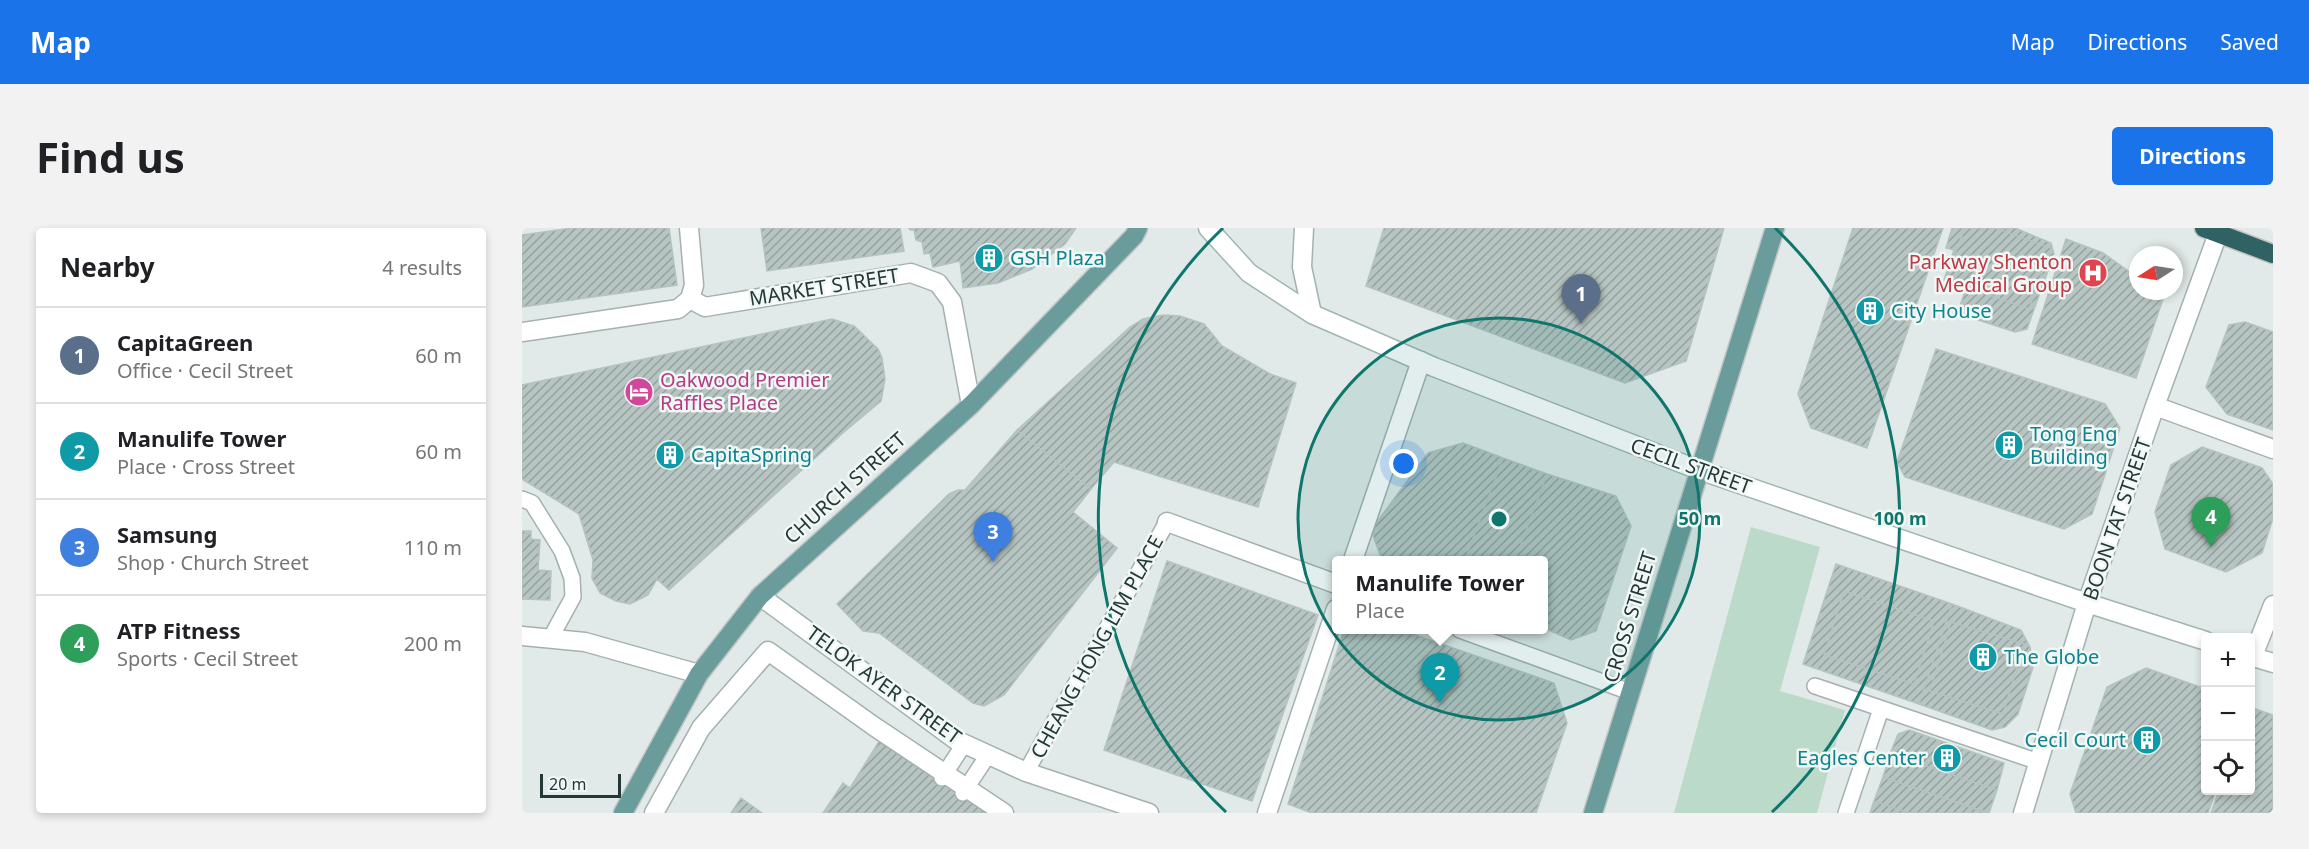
<!DOCTYPE html>
<html lang="en">
<head>
<meta charset="utf-8">
<style>
  :root { --surface:#fff; --page:#f2f2f2; --text:#202124; --muted:#757577; --line:#e0e0e0; --accent:#1a73e8 }
  body { margin:0; font-family:"Noto Sans",sans-serif; background:var(--page); color:var(--text) }
  .controls { position:absolute; right:18px; bottom:18px; display:grid; overflow:hidden; border-radius:6px; box-shadow:0 3px 9px #0003 }
  .controls button { width:54px; height:54px; display:grid; place-items:center; padding:0; border:0; border-bottom:2px solid var(--line); background:var(--surface); color:var(--text); font:30px sans-serif }
  .compass { position:absolute; left:1607px; top:18px; width:54px; height:54px; border-radius:50%; background:var(--surface); box-shadow:0 3px 9px #0003; rotate:258deg }
  .scale { position:absolute; left:18px; bottom:15px; width:81px; box-sizing:border-box; padding-left:6px; border:3px solid #233938; border-top:0; font-size:16px; line-height:21px; white-space:nowrap; color:#233938; -webkit-text-stroke:4px #f1f7f5; paint-order:stroke }
  .you { position:absolute; left:882px; top:236px; width:21px; height:21px; margin:-15px; border:4px solid #fff; border-radius:50%; background:#1a73e8; box-shadow:0 0 0 9px #1a73e833 }
  .badge { display:grid; place-items:center; width:39px; height:39px; border-radius:50%; background:var(--accent); color:#fff; font-size:20px; font-weight:700 }
  .pin { position:absolute; translate:-50% -50px; filter:drop-shadow(0 2px 3px #0008) }
  .pin::after { content:''; position:absolute; top:32px; width:21px; height:18px; background:inherit; clip-path:polygon(0 0,100% 0,50% 100%) }
  .popup { position:absolute; left:810px; top:328px; width:216px; height:78px; box-sizing:border-box; display:grid; place-content:center; border-radius:6px; background:var(--surface); filter:drop-shadow(0 2px 4px #0005); font-size:20px; white-space:nowrap; color:var(--muted) }
  .popup b { font-size:22px; color:var(--text) }
  .popup::after { content:''; position:absolute; left:50%; top:100%; margin-left:-12px; border:12px solid transparent; border-top-color:var(--surface) }
  .list { margin:0; padding:0; list-style:none }
  h2 { display:flex; justify-content:space-between; align-items:center; height:78px; margin:0; padding:0 24px; font-size:26px }
  h2 small { font-size:20px; font-weight:400; color:var(--muted) }
  .list li { display:grid; grid-template-columns:39px 1fr auto; gap:18px; align-items:center; box-sizing:border-box; height:96px; padding:0 24px; border-top:2px solid var(--line) }
  .list b { display:block; font-size:22px; white-space:nowrap }
  .list p { margin:0; font-size:20px; white-space:nowrap; color:var(--muted) }
  .list em { font-size:20px; font-style:normal; color:var(--muted) }
  .icon { flex:none; width:33px; height:33px; fill:none; stroke:currentColor; stroke-width:2; stroke-linecap:round; stroke-linejoin:round }
  .map { position:relative; flex:none; width:1751px; height:585px; overflow:hidden; border-radius:6px }
  header { display:flex; align-items:center; gap:36px; box-sizing:border-box; height:84px; padding:0 30px; background:var(--accent); color:#fff }
  header strong { font-size:28px }
  nav { display:flex; gap:33px; margin-inline-start:auto; font-size:21px }
  .intro { display:flex; align-items:center; justify-content:space-between; box-sizing:border-box; height:144px; padding:0 36px }
  h1 { margin:0; font-size:42px }
  .button { padding:15px 27px; border-radius:6px; background:var(--accent); color:#fff; font-size:21px; font-weight:700 }
  main { display:flex; gap:36px; padding:0 36px }
  aside { flex:1; background:var(--surface); border-radius:6px; box-shadow:0 3px 9px #0003 }
  .map>svg:first-child { display:block }
</style>
</head>
<body>
<header>
<strong>Map</strong>
<nav><a>Map</a><a>Directions</a><a>Saved</a></nav>
</header>
<div class="intro"><h1>Find us</h1><a class="button">Directions</a></div>
<main>
<aside>
<h2>Nearby<small>4 results</small></h2>
<ul class="list">
<li><span class="badge" style="background:#5c6f8a">1</span><div><b>CapitaGreen</b><p>Office · Cecil Street</p></div><em>60 m</em></li>
<li><span class="badge" style="background:#0f9aa8">2</span><div><b>Manulife Tower</b><p>Place · Cross Street</p></div><em>60 m</em></li>
<li><span class="badge" style="background:#3f7fe0">3</span><div><b>Samsung</b><p>Shop · Church Street</p></div><em>110 m</em></li>
<li><span class="badge" style="background:#2e9e5b">4</span><div><b>ATP Fitness</b><p>Sports · Cecil Street</p></div><em>200 m</em></li>
</ul>
</aside>
<div class="map">
<svg width="1751" height="585" viewBox="0 0 1751 585">
  <defs>
    <pattern id="building-hatch" width="6" height="6" patternUnits="userSpaceOnUse" patternTransform="scale(1.5)"><rect width="6" height="6" fill="#b7c5c2"/><path d="M-1 1l2-2M0 6l6-6M5 7l2-2" fill="none" stroke="#94a19f"/></pattern>
  </defs>
  <rect width="100%" height="100%" fill="#e1eae8"/>
  <path fill="#bcdaca" d="M1229 299 1298 319 1258 463 1323 482 1295 585H1152Z"/>
  <path fill="url(#building-hatch)" stroke="#b4c3c0" stroke-width="1.5" d="M50 0H147L155 57 0 79V7Z
    M239 0H378L382 23 245 43Z
    M239 0H378L382 23 245 43Z
    M387 0H554L543 16 510 41 476 55 441 60 438 33 411 39 408 25 402 26 400 14 394 12 392 2H388Z
    M862 0H1202L1164 133 1103 155 844 58Z
    M1331 0H1421L1345 220 1289 200 1276 166Z
    M1430 0H1493L1529 15 1532 26 1505 101 1493 104 1444 88 1438 78 1444 60 1422 52 1432 22 1424 20Z
    M1430 0H1493L1529 15 1532 26 1505 101 1493 104 1444 88 1438 78 1444 60 1422 52 1432 22 1424 20Z
    M1443 0H1473L1529 20 1507 81 1423 51Z
    M1544 11 1581 25 1616 50V63H1631L1641 71 1614 150 1510 116Z
    M641 87 658 88 682 96 700 118 748 146 774 155 736 279 592 234 569 261 495 202 608 99 621 91Z
    M310 91 332 98 356 121 360 130 363 151 359 173 322 204 147 362 135 351 126 367 108 376 94 373 78 365 70 350 71 332 57 286 0 251V157Z
    M1723 94 1751 104V202L1705 186 1684 159 1707 97Z
    M1414 121 1583 176 1598 200 1570 286 1542 301 1383 249 1375 234Z
    M495 202 569 261 551 284 595 320 482 467 462 478 451 475 357 405 341 403 315 376 427 266 436 262H443Z
    M941 215 981 230 943 332H860L849 302 906 225Z
    M1680 219 1740 240 1751 256V290L1740 325 1704 344 1643 321 1633 284 1649 237Z
    M981 230 1025 246 993 332H943Z
    M1025 246 1094 268 1109 298 1074 403 1049 412 1022 400V332H993Z
    M0 303H9V311L18 312 16 342 29 343 28 372 0 371Z
    M645 333 796 387 730 573 582 522Z
    M1314 336 1430 376 1397 476 1281 436Z
    M1322 363 1412 393 1392 456 1302 427Z
    M1430 376 1499 402 1508 419 1511 439 1496 486 1483 499 1470 502 1397 476Z
    M1429 394 1502 416 1481 486 1408 463Z
    M822 402H879L1032 455 1045 495 1014 585H790L766 576Z
    M1624 440 1684 461V562H1694L1686 585H1554L1548 566 1585 459Z
    M1728 479 1751 487V585H1689L1697 562H1728Z
    M1387 502 1482 535 1475 562 1368 526 1376 506Z
    M361 507 469 585H301L321 555 328 560Z
    M1368 526 1475 562 1467 585 1361 549Z
    M1361 549 1465 585H1388L1352 573Z
    M219 570 240 585H209Z
    M1352 573 1388 585H1348Z"/>
  <g fill="none" stroke-linecap="round" stroke-linejoin="round">
    <g stroke="#a4b1b0" stroke-width="18">
      <path id="lane" d="M0 271 10 275 40 323 50 350 51 369 28 411
        M938 402 1108 464
        M1293 458 1517 534
        M504 544 645 294
        M420 550 442 516
        M441 565 466 527
        M1324 585 1359 481"/>
    </g>
    <g stroke="#a4b1b0" stroke-width="21">
      <path id="street" d="M782 0 780 39 790 86
        M168 71 183 79 389 45 416 55 430 74 449 177
        M0 104 156 81 168 71 172 57 167 0
        M1633 178 1751 221
        M645 294 814 356
        M831 332 899 133
        M238 368 434 512 504 544 627 585
        M0 408 63 414 177 446
        M1731 428 1751 377
        M132 585 179 500 246 423 353 499 482 585
        M745 585 814 381
        M1501 585 1565 375 1633 178 1698 0"/>
    </g>
    <g stroke="#a1b5b2" stroke-width="21">
      <path id="secondary" d="M686 0 727 45 790 86 912 139 1177 242 1565 375 1684 413
        M1728 428 1751 435"/>
    </g>
    <g stroke="#bdc4c3" stroke-width="21">
      <path id="primary" d="M101 585 177 446 238 368 449 177 612 8 616 0
        M1071 585 1253 0"/>
    </g>
    <g stroke="#bdc4c3" stroke-width="21">
      <path id="highway" d="M1682 0 1751 26"/>
    </g>
    <use href="#lane" stroke="#fff" stroke-width="15"/>
    <use href="#street" stroke="#fff" stroke-width="18"/>
    <use href="#secondary" stroke="#fff" stroke-width="18"/>
    <use href="#primary" stroke="#699c9a" stroke-width="18"/>
    <use href="#highway" stroke="#316263" stroke-width="18"/>
  </g>
  <circle cx="977" cy="291" r="201" fill="#0f766e" fill-opacity=".12"/>
  <g fill="none" stroke="#0f766e" stroke-width="3">
    <circle cx="977" cy="291" r="201"/>
    <path d="M704 584A401 401 0 0 1 701 0M1253 0A401 401 0 0 1 1250 584"/>
  </g>
  <defs>
    <g id="building-disc" transform="scale(1.5)"><circle r="9.5" fill="#0f9aa8" stroke="#f1f7f5"/><path d="M-4-6H4V6H1V3H-1V6H-4ZM-2.5-4.3h1.7v1.8h-1.7ZM.8-4.3h1.7v1.8H.8ZM-2.5-1h1.7V.8h-1.7ZM.8-1h1.7V.8H.8Z" fill="#fff"/></g>
    <g id="hospital-disc" transform="scale(1.5)"><circle r="9.5" fill="#e0444e" stroke="#f1f7f5"/><path d="M-5-5h3v3.5h4V-5h3V5h-3V1.5h-4V5h-3Z" fill="#fff"/></g>
    <g id="hotel-disc" transform="scale(1.5)"><circle r="9.5" fill="#d1479c" stroke="#f1f7f5"/><path d="M-6-4.5h1.5V1H6V5H4.5V3h-9V5H-6ZM-4 0a1.8 1.8 0 1 1 3.6 0ZM.5 0V-2.5h3Q6-2.5 6 0Z" fill="#fff"/></g>
  </defs>
  <g fill-rule="evenodd">
    <use href="#building-disc" x="467" y="30"/>
    <use href="#hospital-disc" x="1571" y="45"/>
    <use href="#building-disc" x="1348" y="83"/>
    <use href="#hotel-disc" x="117" y="164"/>
    <use href="#building-disc" x="1487" y="217"/>
    <use href="#building-disc" x="148" y="227"/>
    <use href="#building-disc" x="1461" y="429"/>
    <use href="#building-disc" x="1625" y="512"/>
    <use href="#building-disc" x="1425" y="530"/>
  </g>
  <g text-anchor="middle" stroke-width="5" stroke-linejoin="round" paint-order="stroke">
    <g font-size="20" fill="#0d838f" stroke="#f1f7f5" text-anchor="start">
      <text x="488" y="37">GSH Plaza</text>
      <text x="1369" y="90">City House</text>
      <text x="1508" y="213">Tong Eng<tspan x="1508" dy="23">Building</tspan></text>
      <text x="169" y="234">CapitaSpring</text>
      <text x="1482" y="436">The Globe</text>
      <text x="1604" y="519" text-anchor="end">Cecil Court</text>
      <text x="1404" y="537" text-anchor="end">Eagles Center</text>
    </g>
    <g font-size="20" fill="#be3a42" stroke="#f1f7f5" text-anchor="end">
      <text x="1550" y="41">Parkway Shenton<tspan x="1550" dy="23">Medical Group</tspan></text>
    </g>
    <g font-size="20" fill="#233938" stroke="#f1f7f5">
      <text transform="translate(302 59) rotate(-9)" y="7">MARKET STREET</text>
      <text transform="translate(1169 238) rotate(20)" y="7">CECIL STREET</text>
      <text transform="translate(323 260) rotate(-42)" y="7">CHURCH STREET</text>
      <text transform="translate(1595 291) rotate(-71)" y="7">BOON TAT STREET</text>
      <text transform="translate(1108 389) rotate(-73)" y="7">CROSS STREET</text>
      <text transform="translate(575 419) rotate(-61)" y="7">CHEANG HONG LIM PLACE</text>
      <text transform="translate(362 457) rotate(36)" y="7">TELOK AYER STREET</text>
    </g>
    <g font-size="20" fill="#b23c85" stroke="#f1f7f5" text-anchor="start">
      <text x="138" y="159">Oakwood Premier<tspan x="138" dy="23">Raffles Place</tspan></text>
    </g>
  </g>
  <circle cx="977" cy="291" r="9" fill="#0f766e" stroke="#f1f7f5" stroke-width="3"/>
  <g font-size="18" text-anchor="middle" font-weight="bold" fill="#0f766e" stroke="#f1f7f5" stroke-width="5" stroke-linejoin="round" paint-order="stroke">
    <text x="1178" y="297">50 m</text>
    <text x="1378" y="297">100 m</text>
  </g>
</svg>
<div class="controls">
<button>+</button>
<button>−</button>
<button><svg class="icon" aria-label="locate" viewBox="0 0 24 24"><circle cx="12" cy="12" r="6"/><path d="M12 2v4M12 18v4M2 12h4M18 12h4"/></svg></button>
</div>
<svg class="compass" viewBox="-18 -18 36 36"><path d="M0-13l5 13h-10z" fill="#e53935"/><path d="M0 13l5-13h-10z" fill="#757577"/></svg>
<div class="scale">20 m</div>
<div class="you"></div>
<div class="pin badge" style="left:1059px;top:96px;background:#5c6f8a">1</div>
<div class="pin badge" style="left:918px;top:475px;background:#0f9aa8">2</div>
<div class="popup"><b>Manulife Tower</b>Place</div>
<div class="pin badge" style="left:471px;top:334px;background:#3f7fe0">3</div>
<div class="pin badge" style="left:1689px;top:319px;background:#2e9e5b">4</div>
</div>
</main>
</body>
</html>
